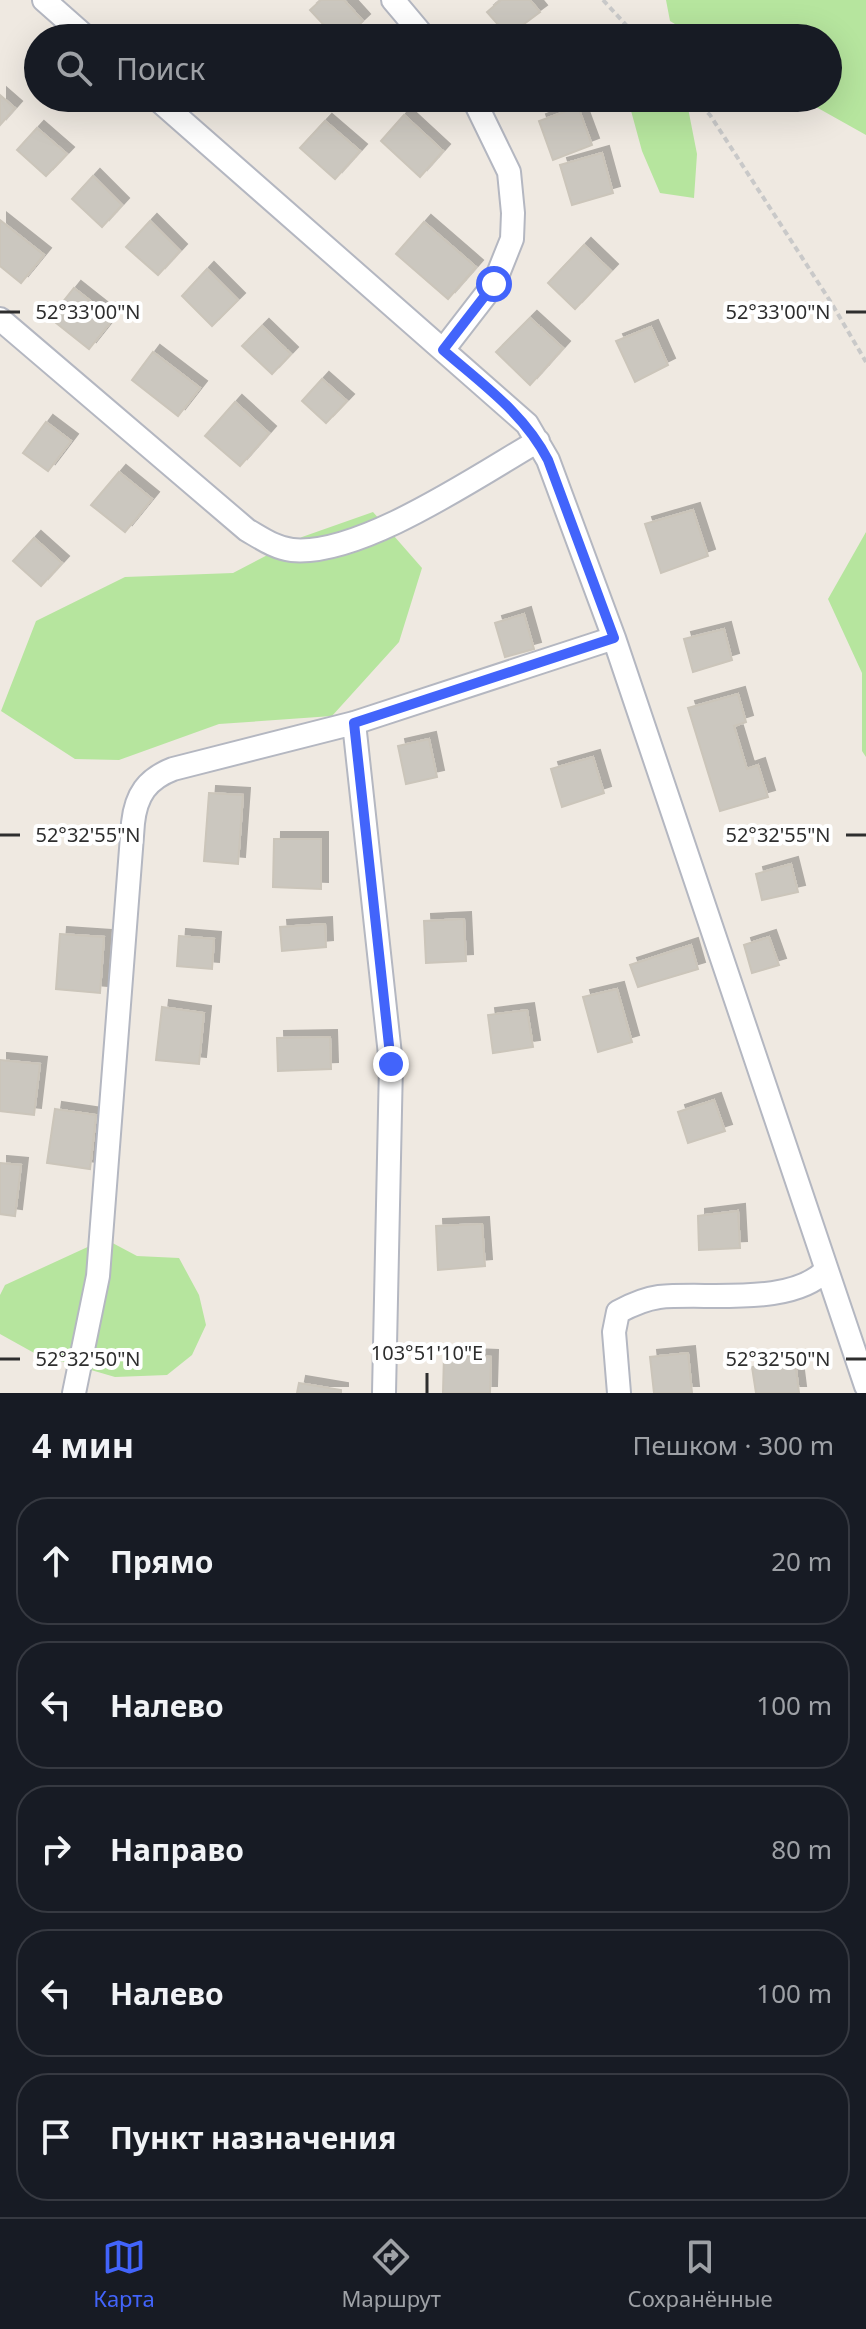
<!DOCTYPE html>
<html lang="ru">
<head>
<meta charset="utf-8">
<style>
  :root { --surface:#171b24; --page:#242831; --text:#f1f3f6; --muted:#9ea1a6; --line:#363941; --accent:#4264fb }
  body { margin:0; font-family:"Noto Sans",sans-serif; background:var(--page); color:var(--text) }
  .stop { position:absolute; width:24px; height:24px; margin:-18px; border:6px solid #4264fb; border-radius:50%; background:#fff }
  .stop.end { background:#4264fb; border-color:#fff; box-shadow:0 2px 8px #0008 }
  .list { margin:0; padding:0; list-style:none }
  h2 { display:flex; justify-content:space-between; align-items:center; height:104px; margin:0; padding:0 32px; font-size:34px }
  h2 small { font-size:26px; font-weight:400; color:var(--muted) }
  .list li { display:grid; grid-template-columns:52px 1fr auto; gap:24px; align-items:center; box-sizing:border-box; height:128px; margin:0 16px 16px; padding:0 16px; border:2px solid var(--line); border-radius:32px }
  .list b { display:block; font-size:30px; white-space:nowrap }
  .list em { font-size:26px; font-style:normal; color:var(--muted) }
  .icon { flex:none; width:44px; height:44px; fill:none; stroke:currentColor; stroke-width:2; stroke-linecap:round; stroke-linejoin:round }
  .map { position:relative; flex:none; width:866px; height:1393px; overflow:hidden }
  .search { position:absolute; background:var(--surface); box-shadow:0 8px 32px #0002; left:24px; right:24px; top:24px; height:88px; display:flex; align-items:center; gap:20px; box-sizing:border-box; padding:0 28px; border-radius:44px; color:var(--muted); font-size:30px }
  .sheet { height:824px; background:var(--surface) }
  nav { display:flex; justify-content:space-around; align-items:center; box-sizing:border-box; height:112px; border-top:2px solid var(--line); background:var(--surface); font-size:22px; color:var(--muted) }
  nav a { display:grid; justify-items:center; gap:4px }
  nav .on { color:var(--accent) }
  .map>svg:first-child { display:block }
</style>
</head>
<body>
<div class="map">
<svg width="866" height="1393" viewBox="0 0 866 1393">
  <defs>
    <filter id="shadow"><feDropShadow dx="7" dy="-7" stdDeviation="0" flood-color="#0004"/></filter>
  </defs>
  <rect width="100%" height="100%" fill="#efe9e1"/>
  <path fill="#b6e59e" d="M666 0H866V135L800 98H828V38H698L670 21Z
    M638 98H681L687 103 697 154 694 198 660 193 642 151 630 107Z
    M373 512 422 568 399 642 332 716 219 724 119 760 75 759 1 711 36 621 125 577 233 573 302 537Z
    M866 532V757L862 751V673L828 599Z
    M105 1239 137 1256 179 1258 199 1295 206 1325 192 1355 167 1375 115 1377 36 1354 0 1334V1295L5 1285Z"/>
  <path fill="#cbc7bf" stroke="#cbc5ba" stroke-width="2" filter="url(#shadow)" d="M321 0H344L363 21 345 38H336L310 10Z
    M501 0H530L540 12 508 36 487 12Z
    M0 95 15 108 0 125Z
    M578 107 592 145 553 160 539 121Z
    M404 115 443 151 420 177 381 141Z
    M325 121 360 151 335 179 300 148Z
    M37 128 67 154 46 176 17 150Z
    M602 153 613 193 572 205 560 165Z
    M93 176 122 205 102 227 72 199Z
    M0 220 44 255 21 283 0 266Z
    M150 221 180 251 158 275 126 247Z
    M424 222 476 267 448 299 396 254Z
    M584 245 611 271 575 309 548 283Z
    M207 269 238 300 212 326 182 296Z
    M74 288 113 319 89 349 50 318Z
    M530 318 563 348 530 385 496 352Z
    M262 326 291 354 272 374 242 346Z
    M651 327 668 365 635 382 616 341Z
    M153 352 200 388 178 416 132 380Z
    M322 379 347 401 326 423 302 401Z
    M235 402 269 433 240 466 205 436Z
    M46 422 71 441 48 471 23 453Z
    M119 472 152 499 125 532 91 505Z
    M693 510 708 556 661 573 645 524Z
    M34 538 62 563 41 586 13 561Z
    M524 614 534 649 505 657 495 623Z
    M724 629 732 660 693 672 684 639Z
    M738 694 746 722 734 726 747 769 758 765 768 797 720 811 688 708Z
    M429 739 437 777 406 784 398 746Z
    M593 757 604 793 562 807 551 769Z
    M209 793 243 795 238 864 204 861Z
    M274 839H321V889L273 887Z
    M791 864 798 892 762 900 756 874Z
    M464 919 466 961 426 963 424 921Z
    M325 924 326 947 282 951 280 927Z
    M60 934 104 937 100 993 56 989Z
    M179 936 214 939 212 969 177 966Z
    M769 937 779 965 752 973 744 945Z
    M691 945 698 969 638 987 630 965Z
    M617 989 632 1042 598 1052 583 997Z
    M162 1007 204 1013 199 1064 156 1060Z
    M527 1010 533 1047 493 1053 488 1015Z
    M330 1037 331 1069 278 1071 277 1038Z
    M0 1060 40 1064 34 1115 0 1111Z
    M714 1100 725 1131 688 1143 678 1112Z
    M55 1109 96 1115 90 1169 47 1163Z
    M0 1163 21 1165 15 1216 0 1214Z
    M738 1211 740 1248 699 1250 698 1216Z
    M482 1224 485 1266 438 1270 436 1226Z
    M688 1353 692 1393H654L650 1357Z
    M444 1355 491 1357 490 1393H443Z
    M795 1361 799 1393H756L752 1367Z
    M299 1383 341 1390V1393H297Z"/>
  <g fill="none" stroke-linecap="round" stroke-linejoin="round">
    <g stroke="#b4b7c1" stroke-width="26">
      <path id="minor" d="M44 0 87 38
        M393 0 425 38
        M156 98 527 424 548 460 614 638 866 1386
        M0 319 247 530C261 538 275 548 292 550 360 557 479 475 538 441
        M443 350 494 284 512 239 513 213 509 172 473 98
        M354 723 391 1064 384 1393
        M74 1393 98 1276 133 823C136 795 147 779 173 769L354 723 614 638
        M619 1393 614 1332 618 1312C631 1305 644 1299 659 1297 706 1292 791 1307 826 1270"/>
    </g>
    <path stroke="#c9c9c9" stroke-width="4" stroke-dasharray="6 4" stroke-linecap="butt" d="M603 0 638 38
      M694 98 710 115 832 304 866 362"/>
    <use href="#minor" stroke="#fff" stroke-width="22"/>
  </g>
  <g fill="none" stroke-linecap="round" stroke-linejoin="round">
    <path stroke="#4264fb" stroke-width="10" d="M391 1064 354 723 614 638 548 460C524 413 482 384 443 350L494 284"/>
  </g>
  <path fill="none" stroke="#2e2e2e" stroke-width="3" d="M0 312H20M846 312H866M0 835H20M846 835H866M0 1359H20M846 1359H866M427 1373V1393"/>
  <g font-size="20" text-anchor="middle" fill="#2e2e2e" stroke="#fff" stroke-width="8" stroke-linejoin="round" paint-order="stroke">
    <text x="88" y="319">52°33'00"N</text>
    <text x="778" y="319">52°33'00"N</text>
    <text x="88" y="842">52°32'55"N</text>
    <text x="778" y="842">52°32'55"N</text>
    <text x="427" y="1360">103°51'10"E</text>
    <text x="88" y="1366">52°32'50"N</text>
    <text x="778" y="1366">52°32'50"N</text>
  </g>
</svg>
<div class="stop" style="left:494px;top:284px"></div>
<div class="stop end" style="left:391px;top:1064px"></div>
<div class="search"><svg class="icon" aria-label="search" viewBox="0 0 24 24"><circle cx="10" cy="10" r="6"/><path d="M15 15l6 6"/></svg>Поиск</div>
</div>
<section class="sheet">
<h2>4 мин<small>Пешком · 300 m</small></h2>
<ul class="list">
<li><svg class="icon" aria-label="ahead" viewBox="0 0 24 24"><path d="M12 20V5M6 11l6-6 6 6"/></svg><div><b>Прямо</b></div><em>20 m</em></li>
<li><svg class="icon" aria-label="left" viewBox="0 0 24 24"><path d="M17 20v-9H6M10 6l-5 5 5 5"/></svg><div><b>Налево</b></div><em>100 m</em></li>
<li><svg class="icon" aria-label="right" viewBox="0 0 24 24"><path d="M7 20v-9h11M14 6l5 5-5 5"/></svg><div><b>Направо</b></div><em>80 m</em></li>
<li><svg class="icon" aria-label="left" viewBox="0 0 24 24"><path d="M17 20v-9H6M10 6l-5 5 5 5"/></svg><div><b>Налево</b></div><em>100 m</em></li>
<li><svg class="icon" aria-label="arrive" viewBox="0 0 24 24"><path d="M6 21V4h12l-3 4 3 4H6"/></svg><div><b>Пункт назначения</b></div></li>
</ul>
</section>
<nav>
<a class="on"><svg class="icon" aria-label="map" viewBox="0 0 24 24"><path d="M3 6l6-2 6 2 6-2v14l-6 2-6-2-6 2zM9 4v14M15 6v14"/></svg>Карта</a>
<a><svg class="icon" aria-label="directions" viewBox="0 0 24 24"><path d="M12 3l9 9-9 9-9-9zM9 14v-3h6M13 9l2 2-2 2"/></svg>Маршрут</a>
<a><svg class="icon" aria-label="saved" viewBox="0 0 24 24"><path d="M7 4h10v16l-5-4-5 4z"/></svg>Сохранённые</a>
</nav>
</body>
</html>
